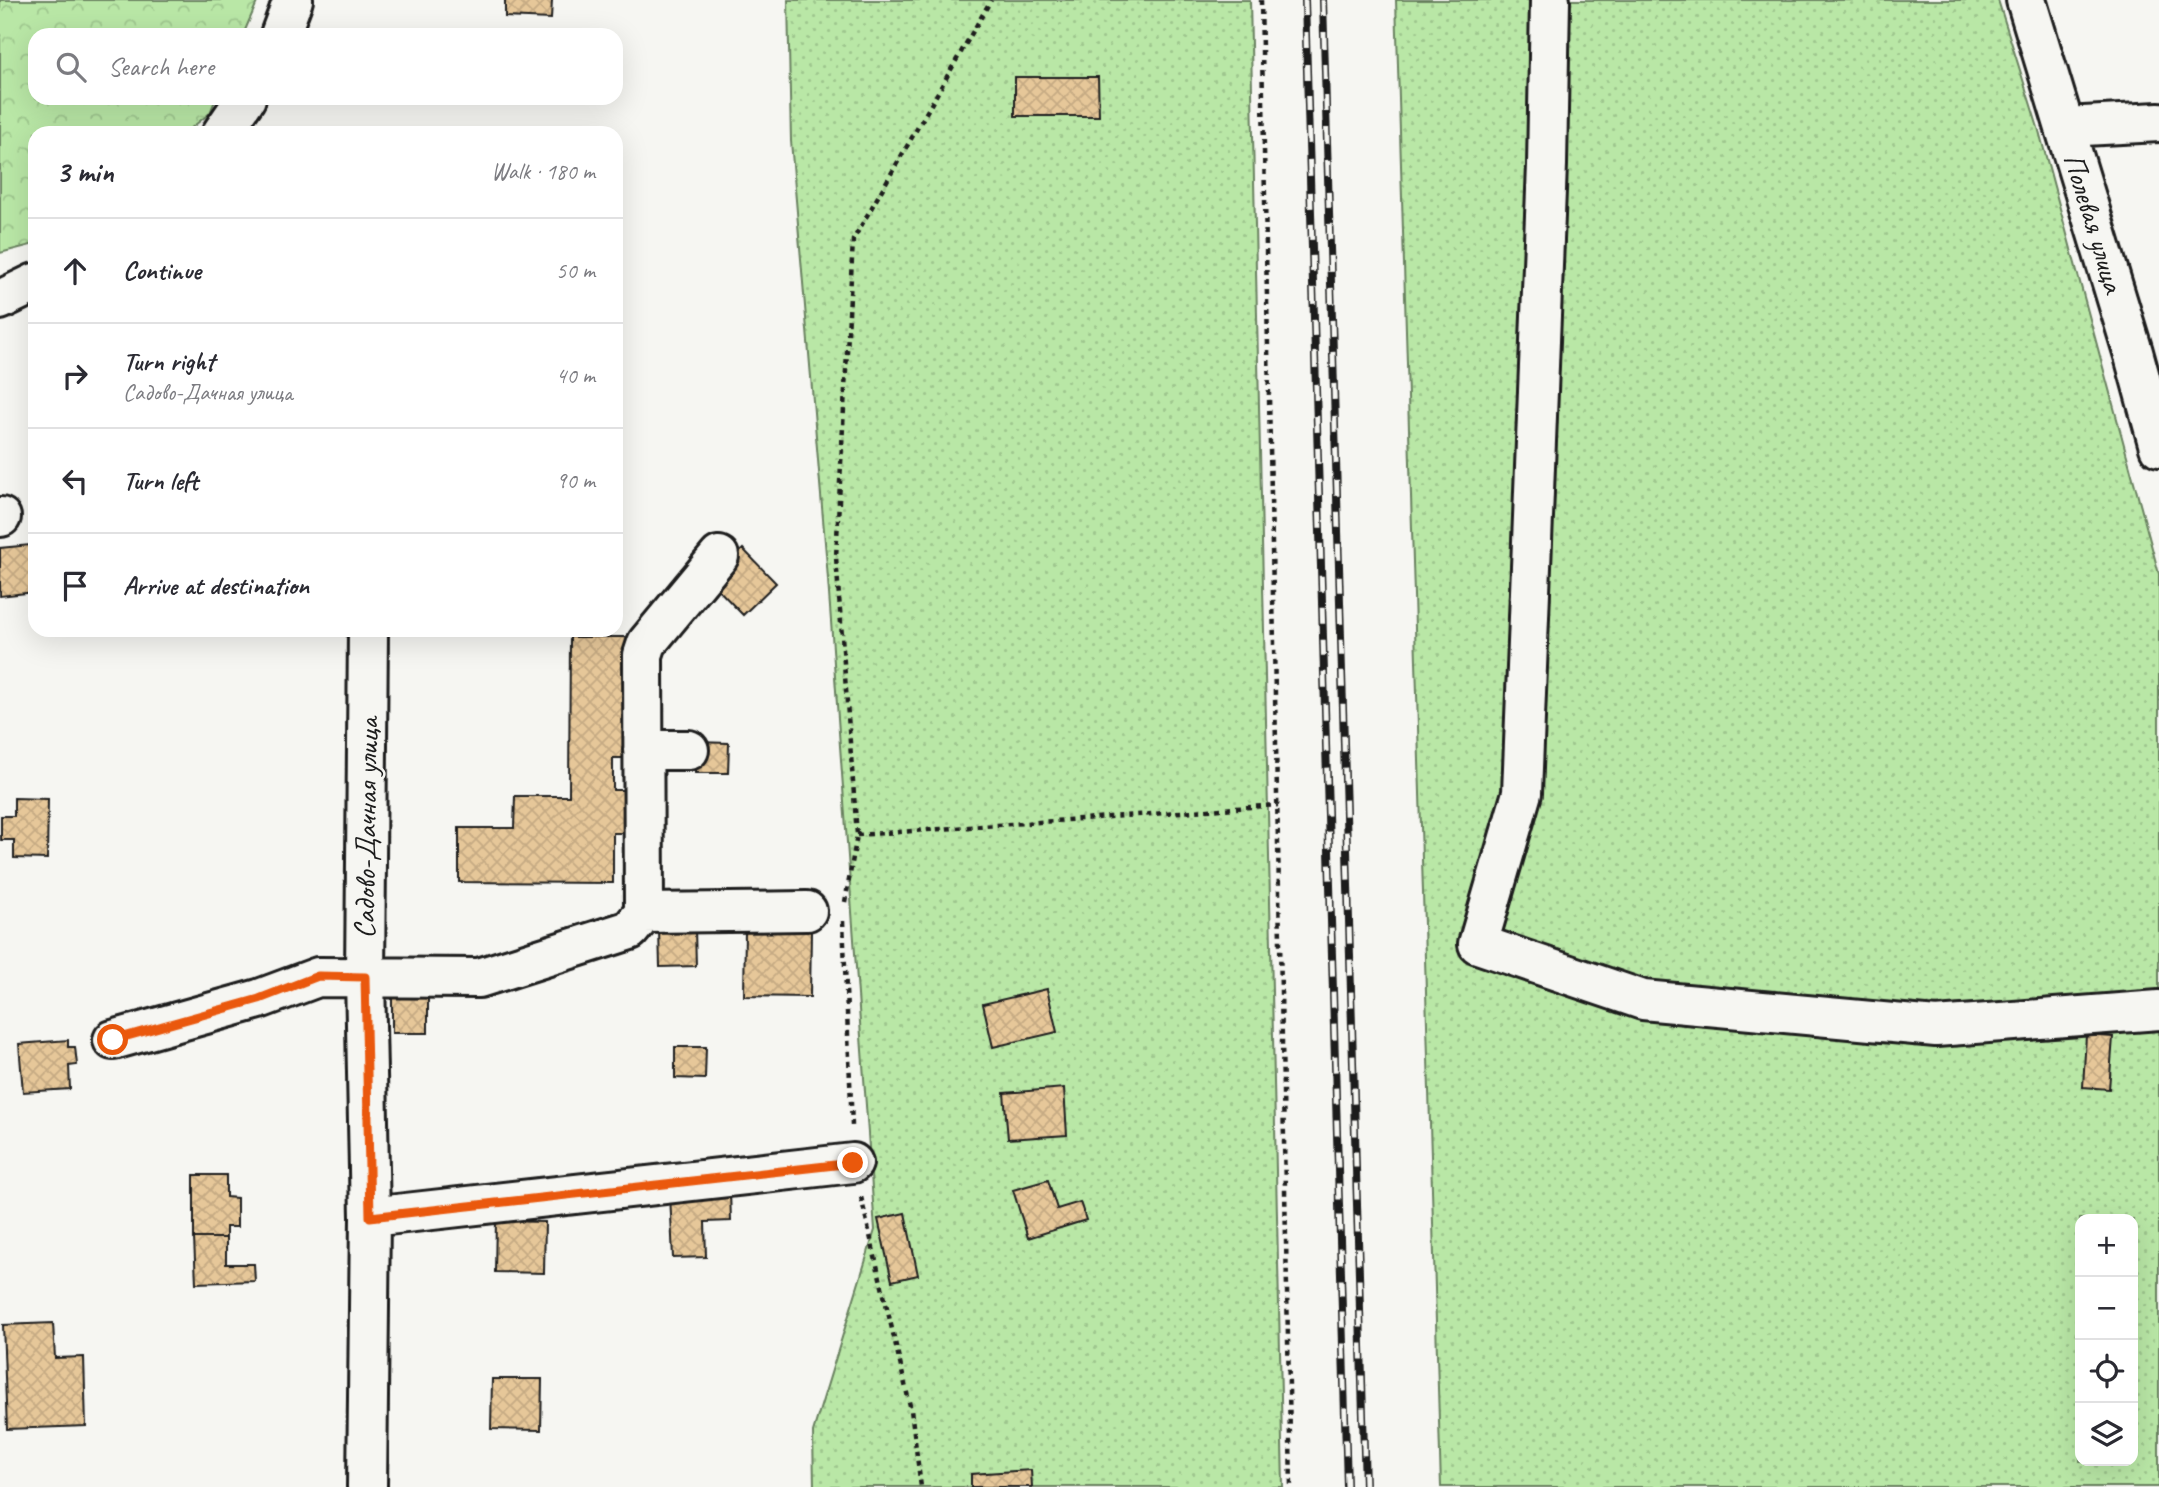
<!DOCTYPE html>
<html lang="en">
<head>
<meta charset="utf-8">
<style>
  :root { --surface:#fff; --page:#f2f2f3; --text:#2b2b33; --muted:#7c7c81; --line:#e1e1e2 }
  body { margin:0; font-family:Caveat,sans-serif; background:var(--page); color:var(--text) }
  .controls { position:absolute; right:21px; bottom:21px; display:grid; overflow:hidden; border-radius:14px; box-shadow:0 7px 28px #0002 }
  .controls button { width:63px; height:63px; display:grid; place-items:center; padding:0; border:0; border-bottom:2px solid var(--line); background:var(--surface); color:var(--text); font:35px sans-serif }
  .stop { position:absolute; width:21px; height:21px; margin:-16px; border:5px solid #ea580c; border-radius:50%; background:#fff }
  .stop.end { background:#ea580c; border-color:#fff; box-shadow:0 2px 7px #0008 }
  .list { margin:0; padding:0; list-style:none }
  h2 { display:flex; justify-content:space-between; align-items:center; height:91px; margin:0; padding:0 28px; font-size:30px }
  h2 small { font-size:23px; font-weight:400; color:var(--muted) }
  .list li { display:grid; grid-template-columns:46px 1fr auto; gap:21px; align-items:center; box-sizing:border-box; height:105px; padding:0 28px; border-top:2px solid var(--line) }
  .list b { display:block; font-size:26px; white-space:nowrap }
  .list p { margin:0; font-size:23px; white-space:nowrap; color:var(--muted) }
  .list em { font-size:23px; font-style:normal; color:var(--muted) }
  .icon { flex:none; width:38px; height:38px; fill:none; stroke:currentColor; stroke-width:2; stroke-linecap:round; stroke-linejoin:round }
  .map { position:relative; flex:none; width:2159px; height:1487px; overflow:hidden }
  .search { position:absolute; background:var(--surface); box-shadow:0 7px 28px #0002; left:28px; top:28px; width:595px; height:77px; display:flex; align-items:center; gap:18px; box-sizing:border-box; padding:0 24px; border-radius:21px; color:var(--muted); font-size:26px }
  .panel { position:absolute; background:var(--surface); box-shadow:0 7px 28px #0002; left:28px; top:126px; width:595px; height:511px; border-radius:21px }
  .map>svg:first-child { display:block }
</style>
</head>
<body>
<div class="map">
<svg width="2159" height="1487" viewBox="0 0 2159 1487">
  <defs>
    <pattern id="grass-dots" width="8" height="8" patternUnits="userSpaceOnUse" patternTransform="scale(1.75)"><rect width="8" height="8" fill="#b9e7a6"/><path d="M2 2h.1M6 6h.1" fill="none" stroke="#9ec68e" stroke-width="1.8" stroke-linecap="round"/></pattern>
    <pattern id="forest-crowns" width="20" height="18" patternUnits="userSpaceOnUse" patternTransform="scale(1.75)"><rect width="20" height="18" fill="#b9e7a6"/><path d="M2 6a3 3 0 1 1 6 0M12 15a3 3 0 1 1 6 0" fill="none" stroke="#9ec68e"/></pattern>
    <pattern id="building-cross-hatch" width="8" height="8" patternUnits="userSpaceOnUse" patternTransform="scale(1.75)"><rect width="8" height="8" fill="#e6c799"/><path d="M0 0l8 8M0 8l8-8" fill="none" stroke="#c5aa83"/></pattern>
  </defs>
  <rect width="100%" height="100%" fill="#f6f6f2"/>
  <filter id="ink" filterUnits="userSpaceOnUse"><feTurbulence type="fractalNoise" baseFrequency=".0143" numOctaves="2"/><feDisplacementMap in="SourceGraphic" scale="14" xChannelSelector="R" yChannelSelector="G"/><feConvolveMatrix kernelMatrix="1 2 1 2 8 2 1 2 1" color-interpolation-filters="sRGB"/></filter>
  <g filter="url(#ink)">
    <path fill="url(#grass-dots)" stroke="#6a8261" stroke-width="2" fill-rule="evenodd" d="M788 0H1250L1283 1487H814L813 1432 875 1230 827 566 791 141Z
      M1396 0H1998L2039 131 2159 574V1487H1441ZM2080 1219H2133V1461H2080Z"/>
    <path fill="url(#forest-crowns)" stroke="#6a8261" stroke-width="2" d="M0 0H258L243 35H35V98H216L210 113 185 133H35V244L0 253Z"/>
    <path fill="url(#building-cross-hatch)" stroke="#1c1c1c" stroke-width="2" d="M505 0H552L551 19 505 17Z
      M1015 77H1098L1099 116H1015Z
      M30 545 35 592 0 596V548Z
      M743 549 776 583 743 615 710 581Z
      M570 637H627V758H613V790H630V833H613V883L459 882V828H514L515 796H569Z
      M696 742 729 743 728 773H695Z
      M14 798 48 799 47 859 14 858V840H1V816H14Z
      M659 929H695L696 966 660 967Z
      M745 930 811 931 810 997 744 996Z
      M1047 989 1057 1032 993 1047 983 1004Z
      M428 995V1033H392V996Z
      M2086 1035 2113 1037 2109 1089 2083 1087Z
      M68 1040V1047H75L77 1065 69 1066 70 1089 23 1092 19 1044Z
      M675 1047H706L705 1079 675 1078Z
      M1064 1088 1067 1135 1008 1139 1004 1093Z
      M194 1175H226V1197L237 1198V1227H226V1238H194Z
      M1048 1180 1057 1209 1080 1202 1086 1220 1028 1238 1013 1190Z
      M730 1191 731 1221 705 1222 706 1257 673 1258 670 1194Z
      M905 1213 918 1275 892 1281 878 1219Z
      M496 1221 545 1222 544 1273 495 1272Z
      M194 1238H226V1264H254L255 1281 196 1283Z
      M53 1323 55 1358 84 1357 86 1426 7 1429 3 1325Z
      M492 1379H542L541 1430 491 1429Z
      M1031 1470 1032 1487H971V1474Z"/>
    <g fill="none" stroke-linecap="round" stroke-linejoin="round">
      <g stroke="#1c1c1c" stroke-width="44">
        <path id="minor" d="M1550 0 1547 165 1522 793 1478 944 1643 1000 1936 1027 2159 1010
          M2026 0 2133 352 2159 447
          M2065 127 2159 122
          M0 517H1
          M643 750H689
          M644 913 807 911
          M113 1040 259 999 318 977 479 978 630 930 644 913 643 655 647 643 719 556
          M370 1217 853 1163
          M367 1487 370 1217 365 977 368 630"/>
      </g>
      <g stroke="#1c1c1c" stroke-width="44">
        <path id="major" d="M280 35 293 0
          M222 133 246 98
          M0 300 35 283"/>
      </g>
      <path stroke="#1c1c1c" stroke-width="4.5" stroke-dasharray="5 5" stroke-linecap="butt" d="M1261 0 1291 1487
        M857 835 1278 805
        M845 902 857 835 836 557 853 240 991 0
        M843 921 852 1126
        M861 1197 911 1410 921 1487"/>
      <use href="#minor" stroke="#f6f6f2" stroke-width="38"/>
      <use href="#major" stroke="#f6f6f2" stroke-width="38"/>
      <g stroke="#1c1c1c" stroke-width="8">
        <path id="rail" d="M1305 0 1347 1487
          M1323 0 1365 1487"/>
      </g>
      <use href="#rail" stroke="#f6f6f2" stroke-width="5" stroke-dasharray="16" stroke-linecap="butt"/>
    </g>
  </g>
  <g fill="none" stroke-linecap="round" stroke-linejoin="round" filter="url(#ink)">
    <path stroke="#ea580c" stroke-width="9" d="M113 1040 259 999 318 976 365 977 370 1217 853 1163"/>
  </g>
  <g text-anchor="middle" stroke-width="5" stroke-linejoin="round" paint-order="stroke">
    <g font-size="30" fill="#1c1c1c" stroke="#f6f6f2">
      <text transform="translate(2094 223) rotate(73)" y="10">Полевая улица</text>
      <text transform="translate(366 828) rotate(-89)" y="10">Садово-Дачная улица</text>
    </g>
  </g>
</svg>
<div class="controls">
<button>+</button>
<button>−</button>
<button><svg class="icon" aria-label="locate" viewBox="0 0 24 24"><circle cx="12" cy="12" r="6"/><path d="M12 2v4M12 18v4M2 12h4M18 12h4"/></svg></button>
<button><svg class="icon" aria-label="layers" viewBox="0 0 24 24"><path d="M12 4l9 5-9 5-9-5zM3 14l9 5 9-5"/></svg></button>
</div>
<div class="stop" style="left:113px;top:1040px"></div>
<div class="stop end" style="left:853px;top:1163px"></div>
<div class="search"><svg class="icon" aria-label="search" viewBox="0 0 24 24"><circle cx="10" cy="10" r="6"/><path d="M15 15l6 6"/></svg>Search here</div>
<section class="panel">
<h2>3 min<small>Walk · 180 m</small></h2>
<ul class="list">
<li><svg class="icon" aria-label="ahead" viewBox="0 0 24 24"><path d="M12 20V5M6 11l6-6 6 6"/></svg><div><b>Continue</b></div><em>50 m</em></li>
<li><svg class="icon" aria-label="right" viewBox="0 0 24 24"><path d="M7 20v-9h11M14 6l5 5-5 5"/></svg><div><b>Turn right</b><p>Садово-Дачная улица</p></div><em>40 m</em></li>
<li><svg class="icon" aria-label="left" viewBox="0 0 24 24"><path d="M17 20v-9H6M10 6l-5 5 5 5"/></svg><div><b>Turn left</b></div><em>90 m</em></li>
<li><svg class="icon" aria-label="arrive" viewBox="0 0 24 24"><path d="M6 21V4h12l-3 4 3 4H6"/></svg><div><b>Arrive at destination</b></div></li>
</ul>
</section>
</div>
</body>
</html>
